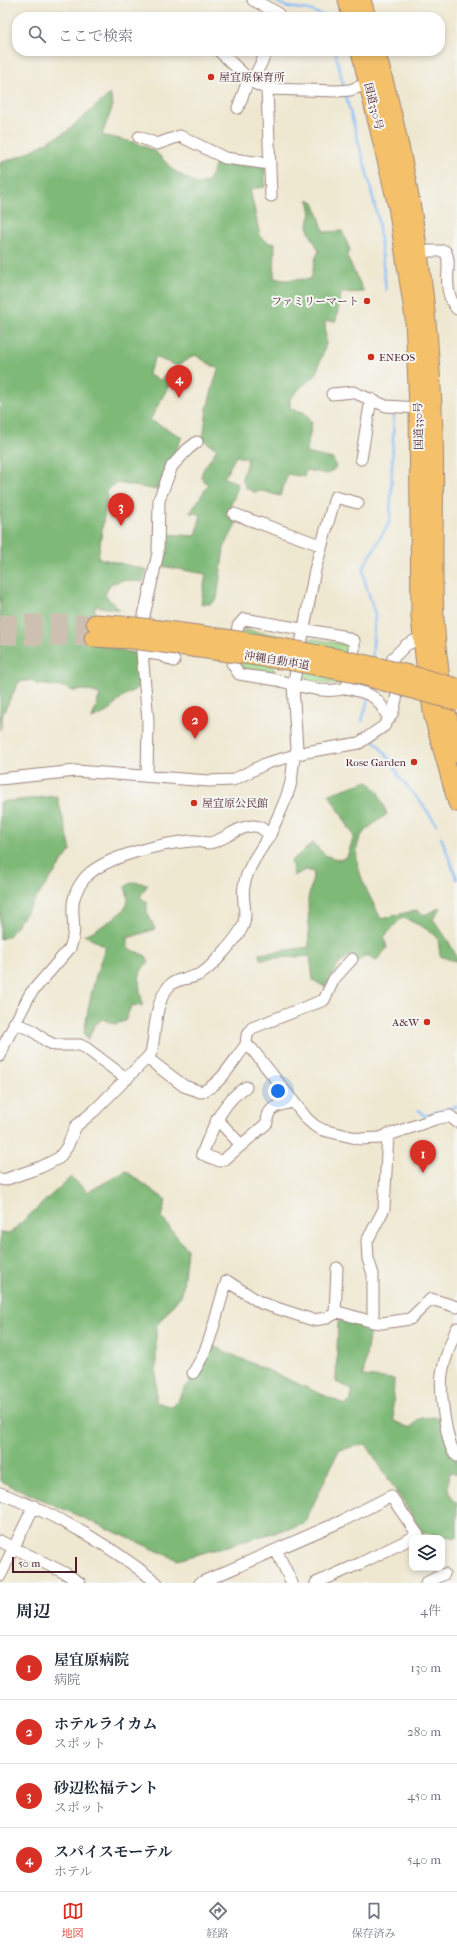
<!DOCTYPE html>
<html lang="ja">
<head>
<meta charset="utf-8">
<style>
  :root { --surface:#fff; --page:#f2f2f3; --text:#1f2937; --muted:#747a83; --line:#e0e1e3; --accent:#d93025 }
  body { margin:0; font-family:"IM FELL French Canon","Noto Serif JP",serif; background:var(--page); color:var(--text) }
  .controls { position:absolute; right:12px; bottom:12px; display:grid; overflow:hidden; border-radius:8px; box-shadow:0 2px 6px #0003 }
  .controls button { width:36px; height:36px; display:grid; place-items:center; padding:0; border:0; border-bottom:1px solid var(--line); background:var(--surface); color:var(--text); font:20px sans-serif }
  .scale { position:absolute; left:12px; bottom:10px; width:65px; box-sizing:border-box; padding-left:4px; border:2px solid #4a1f2b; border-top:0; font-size:11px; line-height:14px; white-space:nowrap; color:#4a1f2b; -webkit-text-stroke:3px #f6f6f2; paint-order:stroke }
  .you { position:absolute; left:278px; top:1091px; width:14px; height:14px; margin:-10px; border:3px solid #fff; border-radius:50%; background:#1a73e8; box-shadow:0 0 0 6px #1a73e833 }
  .badge { display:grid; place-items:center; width:26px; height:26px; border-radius:50%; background:var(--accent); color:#fff; font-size:13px; font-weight:700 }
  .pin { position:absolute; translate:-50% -33px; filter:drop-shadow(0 1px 2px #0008) }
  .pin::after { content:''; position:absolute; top:21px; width:14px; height:12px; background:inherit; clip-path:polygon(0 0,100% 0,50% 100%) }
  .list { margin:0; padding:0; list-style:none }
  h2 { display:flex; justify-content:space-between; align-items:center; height:52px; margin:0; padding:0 16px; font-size:17px }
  h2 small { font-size:13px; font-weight:400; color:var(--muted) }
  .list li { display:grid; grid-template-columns:26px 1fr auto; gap:12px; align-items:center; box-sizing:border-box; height:64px; padding:0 16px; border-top:1px solid var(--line) }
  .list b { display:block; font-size:15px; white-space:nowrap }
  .list p { margin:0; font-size:13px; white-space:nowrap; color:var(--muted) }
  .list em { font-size:13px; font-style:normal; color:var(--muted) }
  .icon { flex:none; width:22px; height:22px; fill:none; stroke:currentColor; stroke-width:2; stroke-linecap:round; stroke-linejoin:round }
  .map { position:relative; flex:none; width:457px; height:1583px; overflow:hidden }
  .search { position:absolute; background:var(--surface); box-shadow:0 2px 6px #0003; left:12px; right:12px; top:12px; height:44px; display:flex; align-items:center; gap:10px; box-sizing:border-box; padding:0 14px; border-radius:16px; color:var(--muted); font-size:15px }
  .sheet { height:308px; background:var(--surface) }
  nav { display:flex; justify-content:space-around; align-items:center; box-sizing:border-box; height:56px; border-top:1px solid var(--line); background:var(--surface); font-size:11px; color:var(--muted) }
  nav a { display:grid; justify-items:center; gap:2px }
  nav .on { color:var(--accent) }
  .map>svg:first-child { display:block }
</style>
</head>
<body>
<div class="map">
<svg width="457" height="1583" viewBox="0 0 457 1583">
  <rect width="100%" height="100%" fill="#f6f6f2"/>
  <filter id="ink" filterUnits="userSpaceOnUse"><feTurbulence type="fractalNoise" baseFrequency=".025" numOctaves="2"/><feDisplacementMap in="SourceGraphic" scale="8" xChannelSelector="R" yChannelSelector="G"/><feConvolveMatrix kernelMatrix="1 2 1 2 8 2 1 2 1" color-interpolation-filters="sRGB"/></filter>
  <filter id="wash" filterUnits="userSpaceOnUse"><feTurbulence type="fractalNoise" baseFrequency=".012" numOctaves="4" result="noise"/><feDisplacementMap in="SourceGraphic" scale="16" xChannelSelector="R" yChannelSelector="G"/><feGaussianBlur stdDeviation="0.9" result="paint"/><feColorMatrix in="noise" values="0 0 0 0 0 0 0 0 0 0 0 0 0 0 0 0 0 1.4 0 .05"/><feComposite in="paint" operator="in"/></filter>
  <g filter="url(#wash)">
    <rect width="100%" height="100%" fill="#efe8d1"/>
    <path fill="#9fd98c" stroke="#747c5c" d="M244 630 280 636 273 675 237 668Z
      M309 638 351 646 344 686 300 679Z"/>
    <path fill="#7fb978" stroke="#646c52" d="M110 94 113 105 102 135 137 143 156 152 173 170 196 184 208 182 217 161 232 165 265 167V187L250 189 260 236 269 243H275L274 278 284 280 311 279 315 259 319 251 309 232 308 224 311 213 308 199 314 202 324 232 342 231 350 250 347 257 364 292 341 293 336 321H325L326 344 315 376 301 387 290 399V409L304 412 312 423 306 453 333 459 336 467 328 474 306 470 304 477 288 474 280 496 263 491 254 492 246 488 242 478 248 459 236 456 224 478 238 483 237 490 226 516 238 520 224 548 217 599 210 604H201L206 574 161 566 163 534 196 536 201 514 190 513 208 485 201 477 203 470 217 449 203 440 207 408 218 369 195 355 177 366 155 357 148 375 160 380 171 371 175 374 150 420 182 437 158 490 117 483 108 488 98 558 147 570 143 582 123 580 110 584 105 595 120 610 95 606 93 643 137 654 141 686 122 697 109 711 92 719 100 694 86 690 74 691 64 687 36 684 32 680 19 682 3 713 0 730V163L23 155 66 132Z
      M368 781 378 792 387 814C380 820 371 825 365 831 343 855 370 895 381 919L416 910 424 915 441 907 433 919C440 929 457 951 457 962L440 956 438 938 423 927 402 917 384 937 387 948 376 961 366 955 357 962 350 955 337 966 325 987 313 980 310 956 260 959 259 954 309 947 308 899 314 872 305 870 294 876 291 861 313 843 325 855 339 860 347 857 354 836 329 794Z
      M57 796 71 850 9 936 0 939V802Z
      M133 882 148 884 140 897 147 902V912L155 929 128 938V948L146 956 149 962C134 972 140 990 143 1005L131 1006 125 1021 115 1024 102 1019 94 1026 88 1040 84 1033C89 1003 94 975 106 947L84 935C94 932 118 917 125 908 130 902 127 893 125 887Z
      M126 1171 166 1200 161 1217 187 1249 182 1294 156 1326V1402L173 1407 213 1346 346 1405 351 1400 352 1389 336 1382 338 1321 346 1320 370 1329 363 1376 394 1379 393 1406 394 1421 410 1428 420 1418 440 1417 457 1460V1475L450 1472 448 1486 453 1501 457 1502V1538L423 1533 366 1444 339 1450 304 1524 178 1560 0 1481V1232L10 1233 71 1177 88 1192Z"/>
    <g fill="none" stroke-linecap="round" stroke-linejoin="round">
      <path stroke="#88bcf6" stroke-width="2.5" d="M273 0 287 7 310 10 326 17
        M335 51 344 88
        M345 93 367 173 378 219 386 290
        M372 660 375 614 365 582 363 568 390 521 394 415
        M362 721 368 699
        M375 741 392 762 400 778 423 805 436 824
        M441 837 457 879
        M419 1110 424 1116 457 1106"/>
    </g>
  </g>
  <g filter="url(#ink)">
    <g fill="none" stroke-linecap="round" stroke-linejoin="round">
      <path stroke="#cec0b0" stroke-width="17" stroke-dasharray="17 8" stroke-linecap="butt" d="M0 623H95
        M0 636 93 638"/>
      <g stroke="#9c847e" stroke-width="13">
        <path id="minor" d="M253 0 278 13V17
          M219 51 252 82 267 89 338 91 350 90 373 82
          M252 82 267 51
          M267 89 271 196
          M238 108 249 78
          M139 137 157 144 180 136 225 158 270 164
          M413 254 430 251H445C454 264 439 287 457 309
          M332 394 353 392 386 406 418 408
          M361 459 371 399
          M234 514 320 545
          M142 652 161 655 174 661
          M347 688C324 695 299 685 276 680 264 677 251 677 239 674L232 663 238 626 244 619 342 636 354 641V650L347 688C373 695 376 694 389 719
          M147 776 148 721 142 652 143 620 158 553 159 500 172 466 188 449 197 442
          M0 779 76 771 209 781 233 780 267 763 306 752 359 743 384 726 393 712 397 695 391 670 393 658 406 645 414 641 428 639
          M14 1023 32 1030 46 1041 55 1045H80L86 1048 127 1079
          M246 1045 247 1035 252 1028 324 1000 334 979 352 959
          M0 1056 5 1043 30 994 70 948C81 922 62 907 84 879 101 857 163 843 191 841 197 840 203 843 209 843 224 841 239 825 254 826 261 826 265 831 270 835 277 817 287 801 291 782 293 771 292 760 297 749L293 686 315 570 335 497 358 503
          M147 1058 151 1053C156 1033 154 1003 169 986 177 977 191 980 202 973 212 967 236 939 242 928 249 914 241 900 244 886 247 868 260 850 270 835
          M246 1087C222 1101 212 1130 202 1154L220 1161 225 1159 267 1123C267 1106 278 1106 292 1102
          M217 1119 241 1145
          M388 1134 384 1209 367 1241 368 1259 373 1274V1322L382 1323 410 1319 431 1299 457 1307
          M0 1179 4 1180 41 1167 59 1158 67 1147 76 1126 94 1111 147 1058 184 1086 201 1092C221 1085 233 1061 246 1045L252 1049 307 1119 315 1126 323 1130 360 1139 380 1138 435 1119 450 1116 457 1122
          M335 1314 337 1268
          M457 1328C439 1370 438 1382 446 1427 448 1436 450 1449 457 1456
          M193 1373C213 1343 215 1314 227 1281L261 1303 313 1320 327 1318 338 1312 373 1322
          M0 1493C57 1515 109 1544 157 1583
          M0 1541 65 1573 80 1583
          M276 1550 292 1583
          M0 1576 34 1506
          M200 1583 342 1521 391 1496 420 1538
          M316 1583 361 1563 418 1535
          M426 1583 444 1574"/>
      </g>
      <g stroke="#9c847e" stroke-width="19">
        <path id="highway" d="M347 0 351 17
          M362 0 367 17
          M360 51 397 206 414 318 418 408 420 618 424 656 433 717 457 803
          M376 51C412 175 430 303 434 431 436 493 432 555 435 617 437 664 445 710 457 754
          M95 623 134 626
          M93 638 133 640"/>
      </g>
      <use href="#minor" stroke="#fff" stroke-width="11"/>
      <use href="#highway" stroke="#f4c16b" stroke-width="17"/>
      <g stroke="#9c847e" stroke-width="19" stroke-linecap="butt">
        <path id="highway-bridge" d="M134 626C244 639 351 656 457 687
          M133 640 287 661 355 674 457 702"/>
      </g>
      <use href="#highway-bridge" stroke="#f4c16b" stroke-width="17"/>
    </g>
  </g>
  <g fill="#c8321e" stroke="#f6f6f2" stroke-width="1.5">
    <circle cx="211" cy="77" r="4"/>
    <circle cx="367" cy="301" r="4"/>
    <circle cx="371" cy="357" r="4"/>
    <circle cx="414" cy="762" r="4"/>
    <circle cx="194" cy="803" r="4"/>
    <circle cx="427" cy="1022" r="4"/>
  </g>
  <g text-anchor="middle" stroke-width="4" stroke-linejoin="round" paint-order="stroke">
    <g font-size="11" fill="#4a1f2b" stroke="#f6f6f2" text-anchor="start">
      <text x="219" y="81">屋宜原保育所</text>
      <text x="359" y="305" text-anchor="end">ファミリーマート</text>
      <text x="379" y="361">ENEOS</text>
      <text x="406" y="766" text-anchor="end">Rose Garden</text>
      <text x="202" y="807">屋宜原公民館</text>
      <text x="419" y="1026" text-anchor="end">A&amp;W</text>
    </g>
    <g font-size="11" fill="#4a1f2b" stroke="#f6f6f2">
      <text transform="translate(374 106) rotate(76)" y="4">国道330号</text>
      <text transform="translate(418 426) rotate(-91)" y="4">国道330号</text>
      <text transform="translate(277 660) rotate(9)" y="4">沖縄自動車道</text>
    </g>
  </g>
</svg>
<div class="controls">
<button><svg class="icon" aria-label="layers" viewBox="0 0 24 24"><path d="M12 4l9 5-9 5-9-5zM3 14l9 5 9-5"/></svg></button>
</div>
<div class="scale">50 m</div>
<div class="you"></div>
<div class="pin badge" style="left:423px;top:1173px">1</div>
<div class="pin badge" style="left:195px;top:739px">2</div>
<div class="pin badge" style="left:121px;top:526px">3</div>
<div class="pin badge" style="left:179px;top:398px">4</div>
<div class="search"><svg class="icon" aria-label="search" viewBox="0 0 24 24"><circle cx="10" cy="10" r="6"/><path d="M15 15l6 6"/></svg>ここで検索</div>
</div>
<section class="sheet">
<h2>周辺<small>4件</small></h2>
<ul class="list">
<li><span class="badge">1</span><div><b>屋宜原病院</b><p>病院</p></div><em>130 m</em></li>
<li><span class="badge">2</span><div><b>ホテルライカム</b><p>スポット</p></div><em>280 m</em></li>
<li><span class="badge">3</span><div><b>砂辺松福テント</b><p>スポット</p></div><em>450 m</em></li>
<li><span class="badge">4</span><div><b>スパイスモーテル</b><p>ホテル</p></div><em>540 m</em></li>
</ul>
</section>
<nav>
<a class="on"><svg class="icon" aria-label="map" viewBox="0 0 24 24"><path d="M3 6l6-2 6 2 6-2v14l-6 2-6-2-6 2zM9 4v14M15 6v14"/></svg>地図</a>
<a><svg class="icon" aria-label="directions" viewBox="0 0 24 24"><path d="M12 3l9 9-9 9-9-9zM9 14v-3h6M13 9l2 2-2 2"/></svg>経路</a>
<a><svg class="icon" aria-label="saved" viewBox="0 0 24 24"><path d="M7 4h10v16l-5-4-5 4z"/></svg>保存済み</a>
</nav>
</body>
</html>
